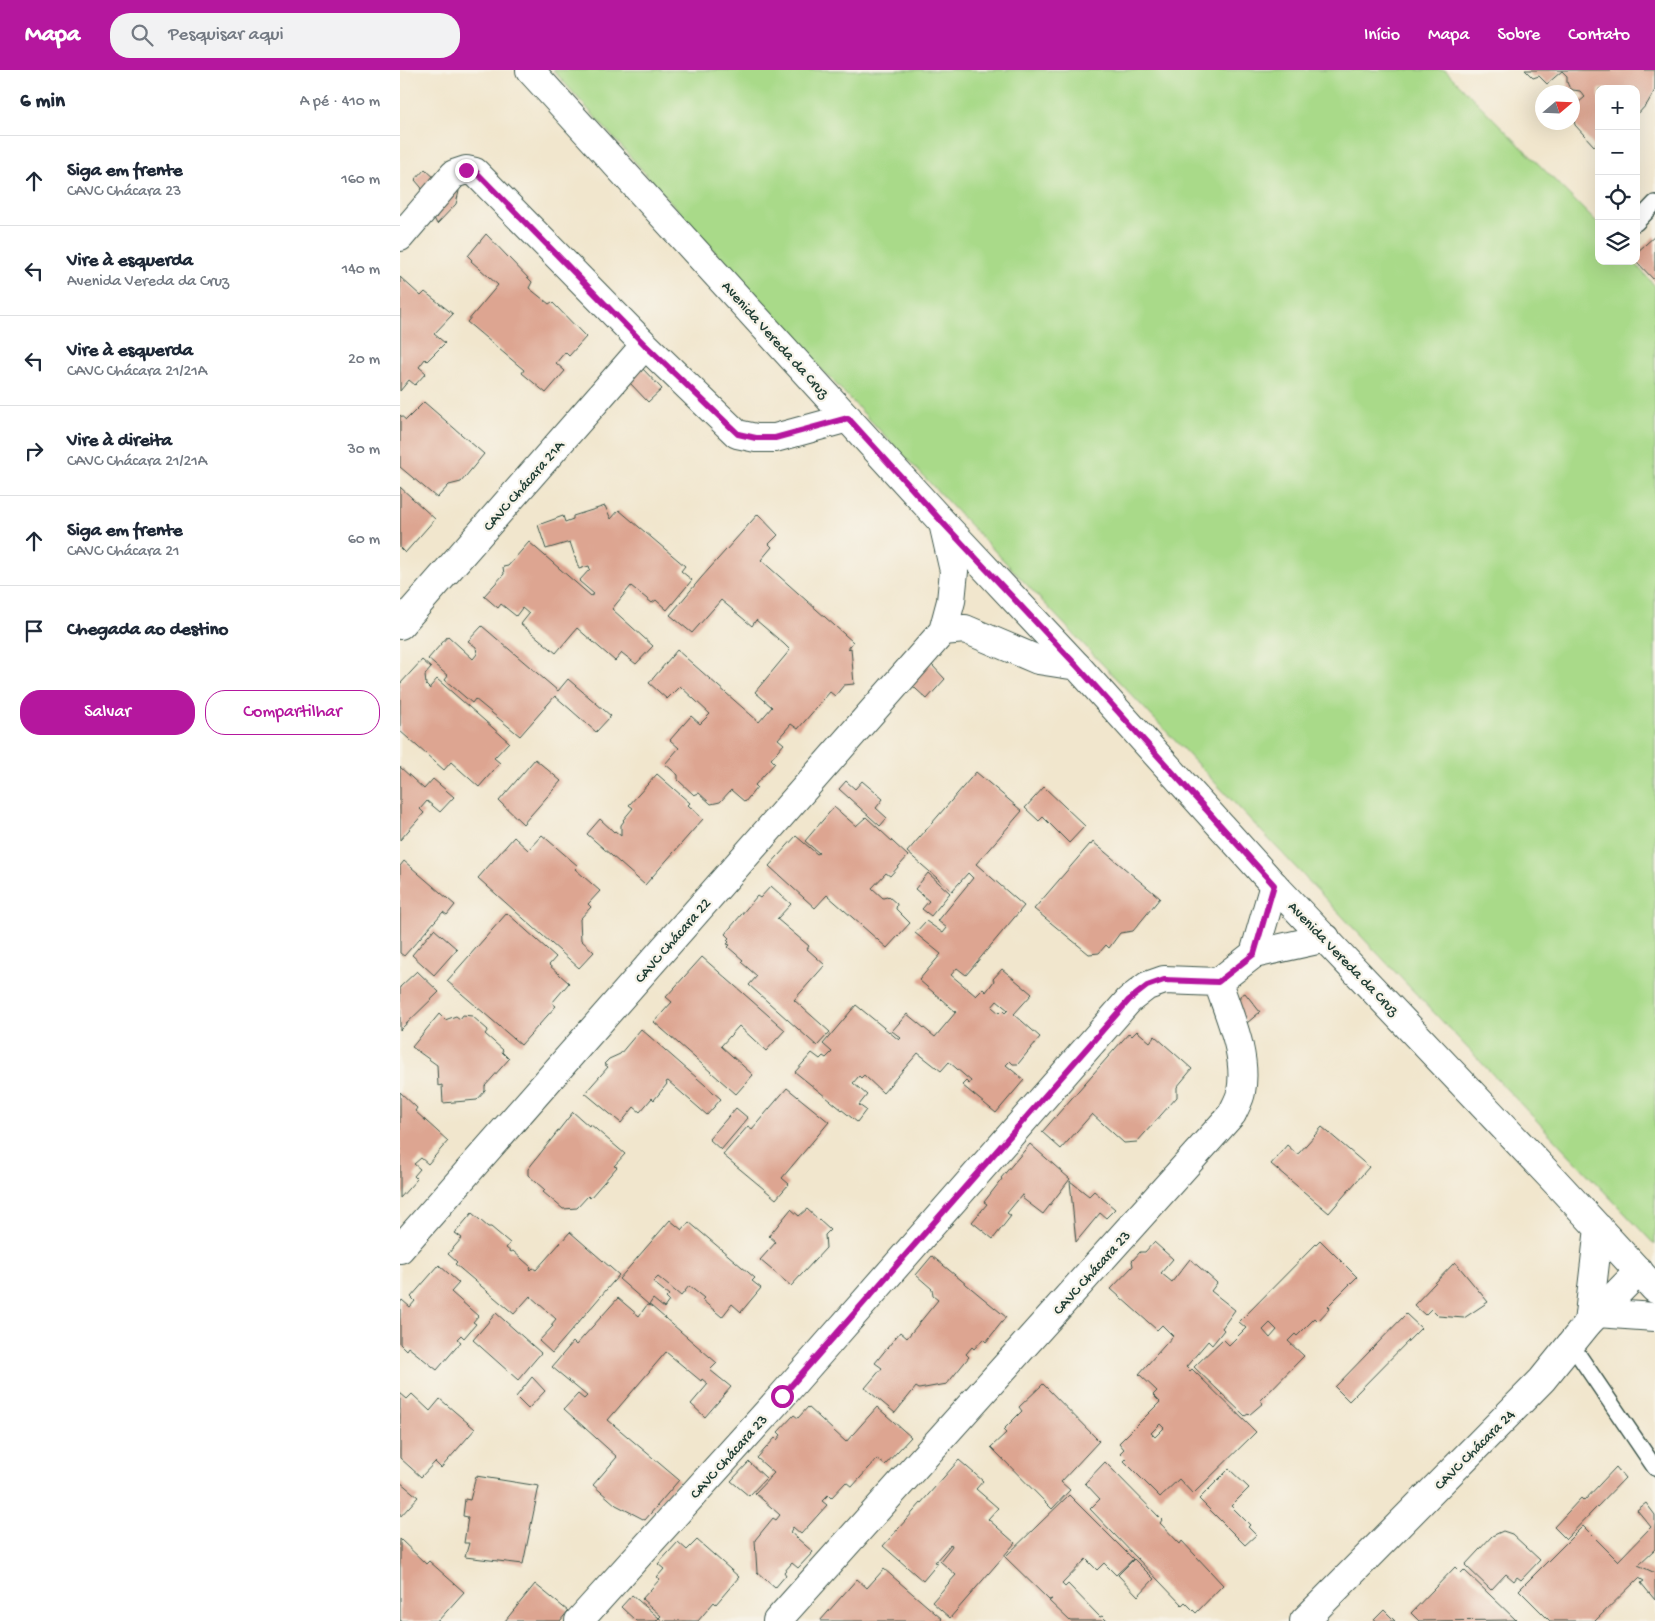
<!DOCTYPE html>
<html lang="pt">
<head>
<meta charset="utf-8">
<style>
  :root { --surface:#fff; --page:#f2f2f3; --text:#1f2937; --muted:#747a83; --line:#e0e1e3; --accent:#b5179e }
  body { margin:0; font-family:"Gochi Hand",sans-serif; background:var(--page); color:var(--text) }
  .controls { position:absolute; right:15px; top:15px; display:grid; overflow:hidden; border-radius:10px; box-shadow:0 5px 20px #0002 }
  .controls button { width:45px; height:45px; display:grid; place-items:center; padding:0; border:0; border-bottom:1px solid var(--line); background:var(--surface); color:var(--text); font:25px sans-serif }
  .compass { position:absolute; left:1135px; top:15px; width:45px; height:45px; border-radius:50%; background:var(--surface); box-shadow:0 5px 20px #0002; rotate:71deg }
  .stop { position:absolute; width:15px; height:15px; margin:-11px; border:4px solid #b5179e; border-radius:50%; background:#fff }
  .stop.end { background:#b5179e; border-color:#fff; box-shadow:0 1px 5px #0008 }
  .list { margin:0; padding:0; list-style:none }
  h2 { display:flex; justify-content:space-between; align-items:center; height:65px; margin:0; padding:0 20px; font-size:21px }
  h2 small { font-size:16px; font-weight:400; color:var(--muted) }
  .list li { display:grid; grid-template-columns:32px 1fr auto; gap:15px; align-items:center; box-sizing:border-box; height:90px; padding:0 20px; border-top:1px solid var(--line) }
  .list b { display:block; font-size:19px; white-space:nowrap }
  .list p { margin:0; font-size:16px; white-space:nowrap; color:var(--muted) }
  .list em { font-size:16px; font-style:normal; color:var(--muted) }
  .actions { display:flex; gap:10px; padding:15px 20px }
  .actions a { flex:1; padding:11px 0; border:1px solid var(--accent); border-radius:20px; text-align:center; font-size:18px; color:var(--accent) }
  .actions .main { background:var(--accent); color:#fff }
  .icon { flex:none; width:28px; height:28px; fill:none; stroke:currentColor; stroke-width:2; stroke-linecap:round; stroke-linejoin:round }
  .map { position:relative; flex:none; width:1255px; height:1551px; overflow:hidden }
  header { display:flex; align-items:center; gap:30px; box-sizing:border-box; height:70px; padding:0 25px; background:var(--accent); color:#fff }
  header strong { font-size:24px }
  nav { display:flex; gap:28px; margin-inline-start:auto; font-size:18px }
  .search { width:350px; height:45px; background:var(--page); display:flex; align-items:center; gap:12px; box-sizing:border-box; padding:0 18px; border-radius:20px; color:var(--muted); font-size:19px }
  main { display:flex }
  aside { flex:1; background:var(--surface) }
  .map>svg:first-child { display:block }
</style>
</head>
<body>
<header>
<strong>Mapa</strong>
<div class="search"><svg class="icon" aria-label="search" viewBox="0 0 24 24"><circle cx="10" cy="10" r="6"/><path d="M15 15l6 6"/></svg>Pesquisar aqui</div>
<nav><a>Início</a><a>Mapa</a><a>Sobre</a><a>Contato</a></nav>
</header>
<main>
<aside>
<h2>6 min<small>A pé · 410 m</small></h2>
<ul class="list">
<li><svg class="icon" aria-label="ahead" viewBox="0 0 24 24"><path d="M12 20V5M6 11l6-6 6 6"/></svg><div><b>Siga em frente</b><p>CAVC Chácara 23</p></div><em>160 m</em></li>
<li><svg class="icon" aria-label="left" viewBox="0 0 24 24"><path d="M17 20v-9H6M10 6l-5 5 5 5"/></svg><div><b>Vire à esquerda</b><p>Avenida Vereda da Cruz</p></div><em>140 m</em></li>
<li><svg class="icon" aria-label="left" viewBox="0 0 24 24"><path d="M17 20v-9H6M10 6l-5 5 5 5"/></svg><div><b>Vire à esquerda</b><p>CAVC Chácara 21/21A</p></div><em>20 m</em></li>
<li><svg class="icon" aria-label="right" viewBox="0 0 24 24"><path d="M7 20v-9h11M14 6l5 5-5 5"/></svg><div><b>Vire à direita</b><p>CAVC Chácara 21/21A</p></div><em>30 m</em></li>
<li><svg class="icon" aria-label="ahead" viewBox="0 0 24 24"><path d="M12 20V5M6 11l6-6 6 6"/></svg><div><b>Siga em frente</b><p>CAVC Chácara 21</p></div><em>60 m</em></li>
<li><svg class="icon" aria-label="arrive" viewBox="0 0 24 24"><path d="M6 21V4h12l-3 4 3 4H6"/></svg><div><b>Chegada ao destino</b></div></li>
</ul>
<div class="actions"><a class="main">Salvar</a><a>Compartilhar</a></div>
</aside>
<div class="map">
<svg width="1255" height="1551" viewBox="0 0 1255 1551">
  <rect width="100%" height="100%" fill="#f7f3e8"/>
  <filter id="ink" filterUnits="userSpaceOnUse"><feTurbulence type="fractalNoise" baseFrequency=".02" numOctaves="2"/><feDisplacementMap in="SourceGraphic" scale="10" xChannelSelector="R" yChannelSelector="G"/><feConvolveMatrix kernelMatrix="1 2 1 2 8 2 1 2 1" color-interpolation-filters="sRGB"/></filter>
  <filter id="wash" filterUnits="userSpaceOnUse"><feTurbulence type="fractalNoise" baseFrequency=".0096" numOctaves="4" result="noise"/><feDisplacementMap in="SourceGraphic" scale="20" xChannelSelector="R" yChannelSelector="G"/><feGaussianBlur stdDeviation="1.12" result="paint"/><feColorMatrix in="noise" values="0 0 0 0 0 0 0 0 0 0 0 0 0 0 0 0 0 1.4 0 .05"/><feComposite in="paint" operator="in"/></filter>
  <g filter="url(#wash)">
    <rect width="100%" height="100%" fill="#f1e6cd"/>
    <path fill="#a9da89" stroke="#648c5e" d="M153 0H1045L1199 155V191H1233L1255 216V1175L392 268Z"/>
    <g id="blocks">
      <path fill="#dda591" fill-rule="evenodd" d="M1125 0H1255V20L1247 34 1236 46V19H1199V71L1194 76 1175 55 1174 50 1177 47 1172 43V38L1185 27 1180 21 1173 20 1169 17 1167 12V6L1162 1 1147 14 1139 6 1133 8Z
        M25 99 37 110 57 118 59 121 56 134 37 154 34 148 37 147 21 117 15 110Z
        M86 164 132 212 129 218 149 234 152 232 186 267 169 286 165 282 156 293 165 301 146 323 122 303 124 300 67 252 98 215 71 191 72 190 68 186Z
        M1255 166V211L1236 191V183Z
        M0 207 21 226 25 222 53 244 34 264 45 273 27 291 25 289 19 297 26 303 15 315 9 310 0 321Z
        M241 297 262 319 248 332 229 312Z
        M24 332 84 384 61 412 49 415 37 428 0 397V345L6 350Z
        M0 417 35 449 5 483 0 478Z
        M205 436 211 449 219 440 285 496 281 501 292 510 267 540 256 530 252 533 231 516 212 539 253 576 236 594 222 583 215 591 177 558 156 583 121 554 129 544 122 538 116 546 101 534 98 538 84 526 104 504 103 497 108 496 129 472 191 526 194 524 179 511 190 499 189 496 179 499 170 472 146 479 138 455 163 446 165 452 173 449V446Z
        M358 444 378 465 369 474 372 477 361 490 453 572 448 579 451 578 454 614 444 615 435 626 430 622 398 659 391 654 378 669 384 674 371 689 375 693 355 715 357 717 345 732 331 720 320 732 311 734 299 723 294 725 278 710V705L265 694 279 678 270 670 291 646 300 654 310 644 280 616 267 629 249 613 277 580 359 652 372 637 355 622 390 580 384 574 356 550 352 556 321 530 292 563 270 545 301 508Z
        M82 556 158 621 168 609 211 646 196 662 155 626 120 666 75 629 72 633 45 610 48 606 28 589 48 566 73 589 77 584 76 577 68 571Z
        M523 589 532 595 545 609 527 629 506 610Z
        M22 590 31 598 25 605 26 615 30 619V617L37 609 109 672 94 688 100 693 79 717 51 692 44 700 0 661V614Z
        M135 689 161 711 123 754 99 731Z
        M0 697 24 719 33 709 54 727 40 742 27 731 20 739 24 743 0 770Z
        M576 702 622 741 576 794 624 836 566 905 557 898 551 905 576 926 583 919 586 922 594 911 593 909 602 899 632 924 614 944 640 967 618 994H613L610 991 606 995 624 1010 596 1043 562 1015 566 1011 569 1014 571 1011 549 992 541 1001 518 983 483 1023 464 1005 461 1008 459 1006 453 1013 467 1025 459 1035 466 1040 457 1052 395 1002 412 983 420 989 423 986 426 988 432 982 423 974 456 935 499 970 501 968 492 961 507 944 535 967 556 942 519 910 541 884 515 863 526 851 543 863 547 858 538 851 573 808 568 803 552 821 507 782ZM597 931 608 940 605 943 602 940 599 943 592 937Z
        M257 704 290 733 288 735 303 749 245 815 187 764 200 749 214 762 215 761 221 766V755L224 751 223 750 233 738 229 735Z
        M446 711 455 719 462 711 483 729 476 738 487 748 480 756 439 719Z
        M644 717 685 756 669 773 643 747 639 751 625 738Z
        M434 737 456 756 466 747 508 786 490 806 486 803 472 818 483 828 487 827 488 828 489 827 497 834 496 839 510 853 487 878 427 825 415 838 369 796 396 766 417 784 419 783 405 771Z
        M142 765 178 796 175 799 200 821 188 834 191 837 180 849 181 870 194 882 179 898 78 808 114 767 128 780Z
        M693 772 760 828 733 861 720 863 709 878 706 875 699 883 689 884 634 839 690 774 691 775Z
        M4 791 55 835 47 845 43 842 4 886 0 883V796Z
        M528 803 550 823 531 846 522 839 529 831 515 819Z
        M371 816 391 834 377 849 409 876 407 879 425 895 394 930 430 962 417 976 349 915 357 906 341 892 343 890 328 877 330 875 327 874 329 872 327 870 329 868 325 864 357 826 360 828Z
        M107 843 156 887 149 895 169 913 152 933 156 936 121 975 47 911Z
        M34 859 57 879 34 905 12 885Z
        M302 887 385 960 366 981 339 956 321 976 353 1005 336 1024 254 952 272 932 266 927Z
        M17 901 39 922 0 960V917Z
        M845 923 860 942 847 953 838 942 840 926Z
        M39 944 45 950 56 946 60 949 63 945 72 946 88 960 85 964 103 980 102 982 109 989 85 1016V1021L77 1030 43 1033 42 1015 38 1016 37 995 12 977Z
        M241 959 321 1029 307 1045 268 1011 266 1012 267 1014 254 1030 252 1028 240 1042 234 1037 221 1053 185 1023 208 997 204 994 209 989 220 984Z
        M737 961 750 972 755 966 792 999 777 1017V1027L737 1072 724 1073 692 1044 661 1079 642 1062 729 963 732 966Z
        M387 1018 429 1052 382 1108 389 1114 376 1129 323 1085 348 1056 352 1059Z
        M0 1022 17 1038 15 1041 48 1071 28 1094 21 1088 14 1094 20 1099 14 1106 17 1109 0 1128Z
        M336 1038 348 1048 321 1080 309 1069Z
        M173 1042 189 1056 190 1054 225 1084 214 1096 217 1097 190 1128 188 1126 177 1138 163 1139 143 1122 145 1120 128 1105V1099Z
        M922 1057 969 1097 929 1143 871 1094 887 1075 897 1084 899 1083Z
        M630 1074 670 1109 643 1144 622 1128 624 1126 622 1125 607 1143 611 1146 593 1169 572 1152 587 1134 584 1132 602 1109 601 1108Z
        M670 1111 689 1126 694 1121 715 1139 706 1148 700 1143 676 1172Z
        M391 1139 399 1146 407 1139 430 1160 425 1165 426 1178 391 1216 360 1190 376 1172 369 1166Z
        M72 1143 88 1157H91L110 1173 106 1178 111 1182 113 1181 131 1197 130 1199 131 1200 133 1198 136 1200 170 1162 219 1205 152 1283 139 1271 153 1256 151 1255 156 1249 130 1226 114 1244 55 1194 57 1192 48 1184 62 1168 55 1163Z
        M270 1150 282 1160 289 1152 355 1208 352 1211 361 1218 341 1242 332 1234 322 1247 302 1230 304 1228 289 1216 281 1226 258 1207 253 1212 269 1225 266 1228 269 1231 264 1238 253 1229 249 1235 219 1209Z
        M920 1170 957 1207 928 1236 930 1238 918 1251 915 1248 897 1266 895 1264 888 1271 904 1286 860 1331 863 1333 849 1345 848 1344 845 1346 794 1297 823 1269 829 1275 846 1258 839 1252ZM870 1253 877 1260 870 1268 863 1260Z
        M754 1172 773 1189 761 1203 772 1212 790 1189 816 1212 817 1213 811 1221 835 1240 822 1258 824 1260 812 1275 808 1271 786 1297 790 1301 792 1299 856 1362 793 1424 779 1409 760 1427 724 1391 726 1389 720 1383 724 1379 719 1373 760 1332 753 1325 757 1321 739 1304 773 1266 762 1255 757 1260 711 1219 733 1196 732 1191 740 1182H745ZM760 1354 764 1358 755 1367 751 1363Z
        M532 1186 606 1247 586 1272 583 1269 574 1279 572 1277 566 1284 569 1287 547 1314 519 1319 516 1317 495 1343 465 1318 482 1298 475 1293 500 1262 507 1268 538 1230 533 1226 532 1219 516 1205Z
        M1055 1192 1088 1232 1064 1248 1038 1246 1031 1239 1025 1245 1014 1235Z
        M39 1195 59 1213 51 1222 78 1246 73 1252 76 1254 64 1268 61 1265 57 1269 61 1272 37 1300 8 1277 6 1280 0 1274V1233L2 1230 10 1237 15 1231 11 1227Z
        M218 1228 239 1246 247 1235 251 1236 317 1293 310 1300 331 1317 305 1347 291 1334 308 1314 302 1309 301 1311 266 1282 208 1350 279 1410 245 1450 216 1435 193 1415 217 1387 164 1339 178 1324 184 1329 187 1326 152 1297 173 1272 176 1275Z
        M96 1243 141 1283 118 1310 73 1270Z
        M1006 1244 1021 1258 949 1331 935 1317Z
        M132 1307 145 1321 128 1339 116 1327Z
        M643 1314 699 1371 661 1412 670 1420 652 1439 591 1377 606 1363 603 1360 622 1341 619 1337Z
        M0 1323 7 1329 12 1324 30 1341 40 1329 75 1359 41 1398 35 1392 21 1407 0 1388Z
        M408 1337 446 1372 477 1337 511 1367 485 1395 477 1389 452 1417 446 1412 431 1428 428 1425 422 1431 427 1435 401 1464 393 1457 390 1462 413 1482 398 1498 392 1493 384 1502 386 1505 375 1518 357 1502 355 1470 373 1448 376 1450 380 1445 355 1423 374 1403 357 1388 375 1368 377 1370 381 1365 378 1362 394 1345 398 1348Z
        M559 1390 583 1411 576 1419 598 1438 588 1449 615 1473 550 1548 532 1532 556 1505 540 1491 552 1476 551 1474 535 1492 538 1493 523 1511 483 1476Z
        M349 1392 366 1408 349 1426 331 1411Z
        M705 1392 762 1450 760 1453 780 1474 782 1471 823 1515 796 1543 785 1532 782 1535 690 1439 700 1429 685 1413Z
        M1216 1397 1225 1408 1166 1469 1154 1457 1181 1428 1184 1431Z
        M829 1399 849 1418 831 1436 850 1455 848 1457 856 1465 845 1475 799 1429Z
        M76 1406 139 1416 123 1494 65 1487 69 1473H64L68 1447 63 1446 65 1429 70 1430Z
        M0 1412 18 1427 0 1447Z
        M669 1425 733 1489 716 1505 704 1493 697 1500 686 1489 662 1514 665 1517 668 1514 700 1547 702 1546 707 1551H670L649 1531 652 1529 649 1530 605 1487Z
        M1246 1433 1255 1445V1479L1238 1495 1255 1503V1530L1241 1513 1244 1511 1239 1508 1195 1551H1150L1119 1520 1183 1456 1218 1491 1251 1457 1237 1440Z
        M1103 1461 1112 1464 1140 1490 1121 1510 1117 1507 1114 1511 1106 1504 1091 1520 1065 1495 1092 1466Z
        M0 1469 26 1494 29 1491 64 1522 38 1551H0Z
        M297 1470 339 1507 316 1534 314 1532 298 1551H263L259 1548 261 1546 242 1529 260 1509 257 1507 264 1499 258 1494 278 1472 287 1480Z
        M734 1489 754 1509 738 1526 718 1505Z
        M1055 1497 1061 1503 1064 1500 1116 1550 1019 1551 1011 1543Z
        M484 1499 542 1549 540 1551H420L457 1509 467 1518Z
        M135 1514 168 1541 160 1551H105Z
        M232 1525 259 1548 256 1551H236L221 1537Z
        M984 1540 995 1551H973Z"/>
    </g>
  </g>
  <g filter="url(#ink)">
    <use href="#blocks" fill-opacity="0" stroke="#3e564b" stroke-width="1"/>
    <g fill="none" stroke-linecap="round" stroke-linejoin="round">
      <g stroke="#3e564b" stroke-width="18">
        <path id="service" d="M1236 153 1255 133
          M1171 1274 1255 1398"/>
      </g>
      <g stroke="#3e564b" stroke-width="30">
        <path id="minor" d="M0 167 54 104 66 100 75 102 245 275 337 364 356 368H375L448 348
          M0 555 245 275
          M543 561 565 559 638 590 677 596
          M854 884 874 815
          M0 1179 543 561 551 531 554 501 543 453
          M179 1551 382 1326 729 930 747 916 764 910 818 912 854 884 926 868
          M377 1551 832 1044C835 1037 840 1029 841 1022 848 985 829 946 818 912
          M904 1551 1142 1310 1188 1253 1239 1201"/>
      </g>
      <g stroke="#3e564b" stroke-width="30">
        <path id="tertiary" d="M130 0 543 453 677 596 874 815 1152 1108 1255 1219
          M1197 1243 1255 1247
          M1188 1253 1199 1158"/>
      </g>
      <use href="#service" stroke="#fff" stroke-width="15"/>
      <use href="#minor" stroke="#fff" stroke-width="28"/>
      <use href="#tertiary" stroke="#fff" stroke-width="28"/>
    </g>
  </g>
  <g fill="none" stroke-linecap="round" stroke-linejoin="round" filter="url(#ink)">
    <path stroke="#b5179e" stroke-width="6" d="M66 100 76 102 245 275 338 364 356 368H375L448 348 543 453 677 596 874 815 854 884 818 912 764 910 747 916 729 930 382 1326"/>
  </g>
  <g text-anchor="middle" stroke-width="4.5" stroke-linejoin="round" paint-order="stroke">
    <g font-size="15" fill="#1f3d34" stroke="#f7f3e8">
      <text transform="translate(376 269) rotate(48)" y="5">Avenida Vereda da Cruz</text>
      <text transform="translate(123 415) rotate(-49)" y="5">CAVC Chácara 21A</text>
      <text transform="translate(272 870) rotate(-49)" y="5">CAVC Chácara 22</text>
      <text transform="translate(944 888) rotate(46)" y="5">Avenida Vereda da Cruz</text>
      <text transform="translate(691 1202) rotate(-48)" y="5">CAVC Chácara 23</text>
      <text transform="translate(1074 1379) rotate(-45)" y="5">CAVC Chácara 24</text>
      <text transform="translate(328 1386) rotate(-48)" y="5">CAVC Chácara 23</text>
    </g>
  </g>
</svg>
<div class="controls">
<button>+</button>
<button>−</button>
<button><svg class="icon" aria-label="locate" viewBox="0 0 24 24"><circle cx="12" cy="12" r="6"/><path d="M12 2v4M12 18v4M2 12h4M18 12h4"/></svg></button>
<button><svg class="icon" aria-label="layers" viewBox="0 0 24 24"><path d="M12 4l9 5-9 5-9-5zM3 14l9 5 9-5"/></svg></button>
</div>
<svg class="compass" viewBox="-18 -18 36 36"><path d="M0-13l5 13h-10z" fill="#e53935"/><path d="M0 13l5-13h-10z" fill="#747a83"/></svg>
<div class="stop" style="left:382px;top:1326px"></div>
<div class="stop end" style="left:66px;top:100px"></div>
</div>
</main>
</body>
</html>
